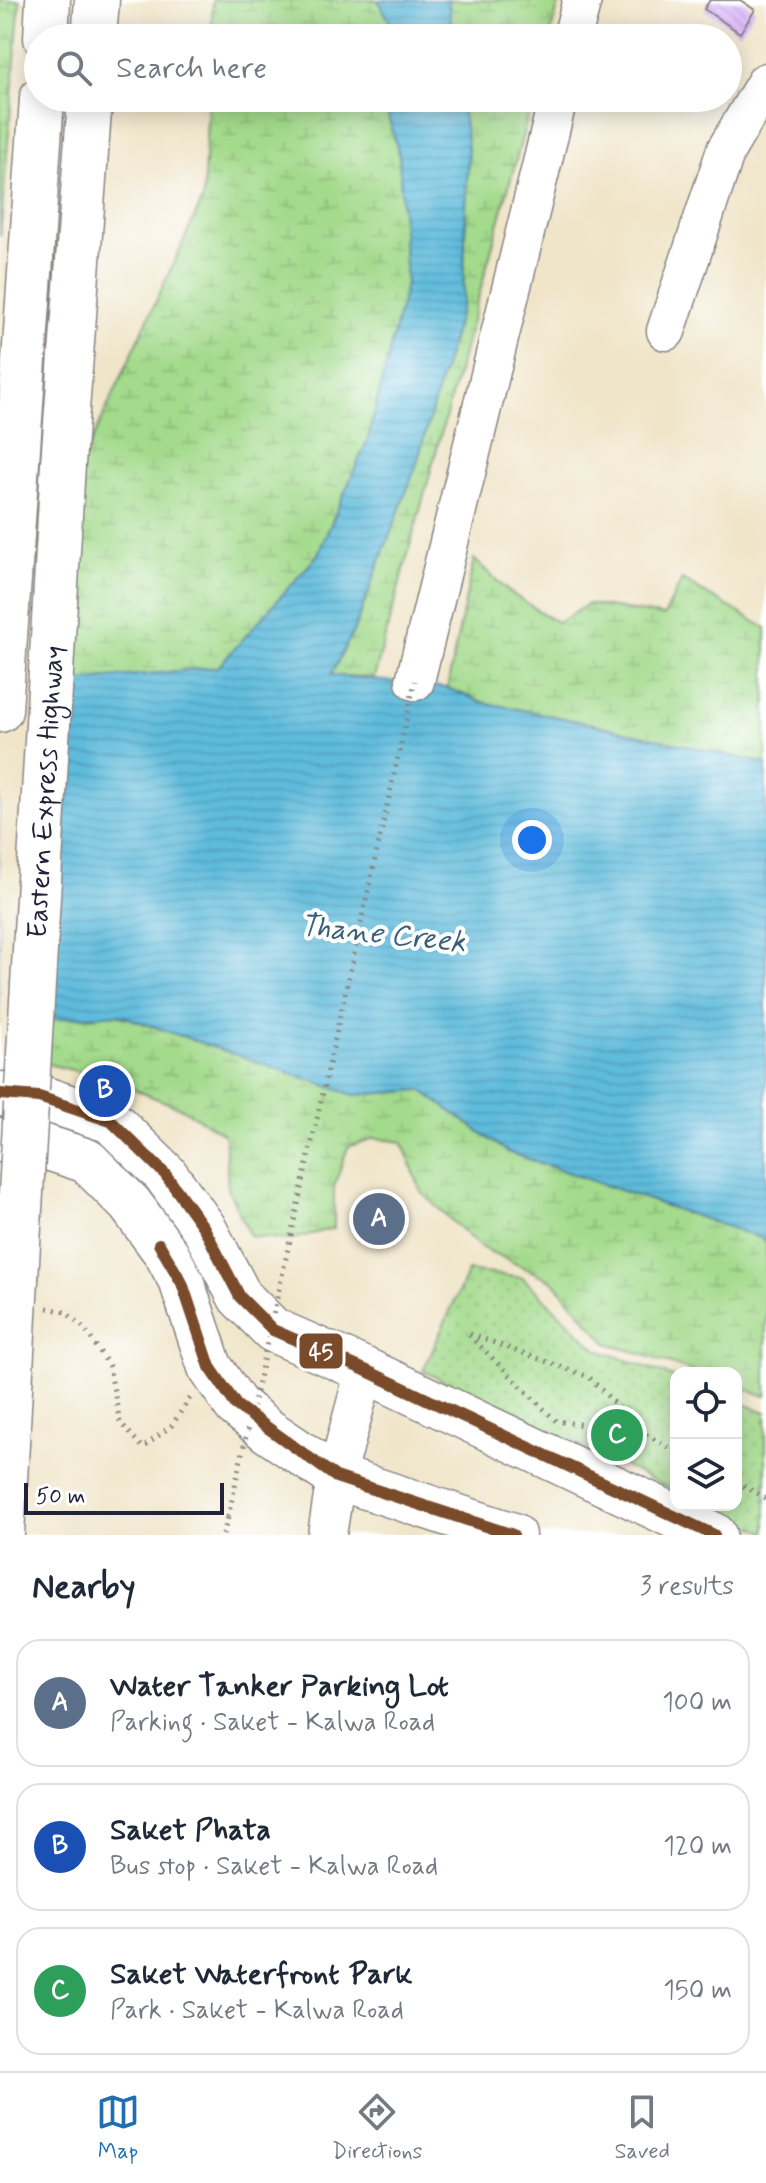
<!DOCTYPE html>
<html lang="en">
<head>
<meta charset="utf-8">
<style>
  :root { --surface:#fff; --page:#f2f2f3; --text:#1f2937; --muted:#747a83; --line:#e0e1e3; --accent:#1f6fb2 }
  body { margin:0; font-family:Mynerve,sans-serif; background:var(--page); color:var(--text) }
  .controls { position:absolute; right:24px; bottom:24px; display:grid; overflow:hidden; border-radius:16px; box-shadow:0 4px 20px #0003 }
  .controls button { width:72px; height:72px; display:grid; place-items:center; padding:0; border:0; border-bottom:2px solid var(--line); background:var(--surface); color:var(--text); font:40px sans-serif }
  .scale { position:absolute; left:24px; bottom:20px; width:200px; box-sizing:border-box; padding-left:8px; border:4px solid #22223b; border-top:0; font-size:22px; line-height:28px; white-space:nowrap; color:#22223b; -webkit-text-stroke:6px #fff; paint-order:stroke }
  .you { position:absolute; left:532px; top:840px; width:28px; height:28px; margin:-20px; border:6px solid #fff; border-radius:50%; background:#1a73e8; box-shadow:0 0 0 12px #1a73e833 }
  .badge { display:grid; place-items:center; width:52px; height:52px; border-radius:50%; background:var(--accent); color:#fff; font-size:26px; font-weight:700 }
  .pin { position:absolute; translate:-50% -50%; border:4px solid #fff; box-shadow:0 2px 8px #0006 }
  .list { margin:0; padding:0; list-style:none }
  h2 { display:flex; justify-content:space-between; align-items:center; height:104px; margin:0; padding:0 32px; font-size:34px }
  h2 small { font-size:26px; font-weight:400; color:var(--muted) }
  .list li { display:grid; grid-template-columns:52px 1fr auto; gap:24px; align-items:center; box-sizing:border-box; height:128px; margin:0 16px 16px; padding:0 16px; border:2px solid var(--line); border-radius:24px }
  .list b { display:block; font-size:30px; white-space:nowrap }
  .list p { margin:0; font-size:26px; white-space:nowrap; color:var(--muted) }
  .list em { font-size:26px; font-style:normal; color:var(--muted) }
  .icon { flex:none; width:44px; height:44px; fill:none; stroke:currentColor; stroke-width:2; stroke-linecap:round; stroke-linejoin:round }
  .map { position:relative; flex:none; width:766px; height:1535px; overflow:hidden }
  .search { position:absolute; background:var(--surface); box-shadow:0 4px 20px #0003; left:24px; right:24px; top:24px; height:88px; display:flex; align-items:center; gap:20px; box-sizing:border-box; padding:0 28px; border-radius:44px; color:var(--muted); font-size:30px }
  .sheet { height:536px; background:var(--surface) }
  nav { display:flex; justify-content:space-around; align-items:center; box-sizing:border-box; height:112px; border-top:2px solid var(--line); background:var(--surface); font-size:22px; color:var(--muted) }
  nav a { display:grid; justify-items:center; gap:4px }
  nav .on { color:var(--accent) }
  .map>svg:first-child { display:block }
</style>
</head>
<body>
<div class="map">
<svg width="766" height="1535" viewBox="0 0 766 1535">
  <defs>
    <pattern id="wetland-marsh" width="20" height="14" patternUnits="userSpaceOnUse" patternTransform="scale(2)"><rect width="20" height="14" fill="#a3da8b"/><path d="M1 5h8M5 5V1M11 12h8M15 12V8" fill="none" stroke="#8cbb79"/></pattern>
    <pattern id="park-dots" width="8" height="8" patternUnits="userSpaceOnUse" patternTransform="scale(2)"><rect width="8" height="8" fill="#a3da8b"/><path d="M2 2h.1M6 6h.1" fill="none" stroke="#8cbb79" stroke-width="1.8" stroke-linecap="round"/></pattern>
    <pattern id="water-rules" width="6" height="5" patternUnits="userSpaceOnUse" patternTransform="scale(2)"><rect width="6" height="5" fill="#5ebbdc"/><path d="M0 2.5h6" fill="none" stroke="#51a0be"/></pattern>
    <pattern id="building-back-hatch" width="6" height="6" patternUnits="userSpaceOnUse" patternTransform="scale(2)"><rect width="6" height="6" fill="#d6b0f8"/><path d="M-1 5l2 2M0 0l6 6M5-1l2 2" fill="none" stroke="#b797d6"/></pattern>
  </defs>
  <rect width="100%" height="100%" fill="#fff"/>
  <filter id="ink" filterUnits="userSpaceOnUse"><feTurbulence type="fractalNoise" baseFrequency=".0125" numOctaves="2"/><feDisplacementMap in="SourceGraphic" scale="16" xChannelSelector="R" yChannelSelector="G"/><feConvolveMatrix kernelMatrix="1 2 1 2 8 2 1 2 1" color-interpolation-filters="sRGB"/></filter>
  <filter id="wash" filterUnits="userSpaceOnUse"><feTurbulence type="fractalNoise" baseFrequency=".006" numOctaves="4" result="noise"/><feDisplacementMap in="SourceGraphic" scale="32" xChannelSelector="R" yChannelSelector="G"/><feGaussianBlur stdDeviation="1.8" result="paint"/><feColorMatrix in="noise" values="0 0 0 0 0 0 0 0 0 0 0 0 0 0 0 0 0 1.4 0 .05"/><feComposite in="paint" operator="in"/></filter>
  <g filter="url(#wash)">
    <rect width="100%" height="100%" fill="#f0e5c9"/>
    <path fill="url(#wetland-marsh)" stroke="#627e63" stroke-width="2" d="M0 0H20L0 237Z
      M213 0H378L392 26 389 38H211Z
      M448 0H560L549 38H453Z
      M208 98H383L399 155 406 284 368 439 317 556 219 667 77 681 79 469 203 199Z
      M461 98H533L374 678 330 675 354 630 416 466 463 301 468 149Z
      M474 559 509 592 558 623 588 604 664 616 682 580 766 628V764L597 725 482 702 447 688Z
      M117 1014 354 1095 421 1090 508 1152 766 1240V1396L736 1386V1373H698L607 1343 553 1281 480 1247 422 1193 402 1142 374 1138 348 1147 334 1187V1228L289 1240 250 1236 228 1189 225 1135 183 1109 108 1079 40 1062 43 1019Z"/>
    <path fill="url(#park-dots)" stroke="#627e63" stroke-width="2" d="M468 1271 523 1278 596 1349 676 1378V1491L423 1371Z
      M736 1401 766 1412V1533L706 1505H736Z"/>
    <path fill="url(#water-rules)" stroke="#406e8c" stroke-width="2" d="M378 0H448L453 38H389L392 26Z
      M383 98H461L468 149 463 301 416 466 354 630 331 675 447 688 482 702 597 725 766 764V1240L508 1152 421 1090 354 1095 117 1014 0 1023V671L77 681 218 667 317 556 368 439 406 284 399 155Z"/>
    <path fill="#f0e5c9" d="M0 667 66 676 43 1023 0 1027Z"/>
    <g id="blocks">
      <path fill="url(#building-back-hatch)" d="M710 0H740L755 10 740 33 704 9Z"/>
    </g>
  </g>
  <g filter="url(#ink)">
    <use href="#blocks" fill-opacity="0" stroke="#898482" stroke-width="2"/>
    <g fill="none" stroke-linecap="round" stroke-linejoin="round">
      <g stroke="#898482" stroke-width="41">
        <path id="minor" d="M572 38 582 0
          M666 331 726 150 766 82
          M415 681 558 98
          M327 1535 336 1477 365 1370"/>
      </g>
      <g stroke="#898482" stroke-width="47">
        <path id="major" d="M0 1094 39 1097 111 1121 165 1174 204 1228 240 1297 273 1330 365 1370 714 1535
          M0 1140 30 1142 87 1161 130 1204 166 1253 182 1283 210 1367 236 1405 268 1431 336 1477 513 1535"/>
      </g>
      <g stroke="#898482" stroke-width="47">
        <path id="highway" d="M46 38 48 0
          M94 38 97 0
          M63 464 90 98
          M0 710 42 98
          M2 1535 16 1279"/>
      </g>
      <path stroke="#898482" stroke-width="5" stroke-dasharray="2 6" stroke-linecap="butt" d="M47 1308 66 1312 85 1329 109 1366 120 1422 143 1448 172 1425 190 1398
        M643 1433 556 1421 467 1333 589 1377 643 1433 676 1451
        M736 1482 766 1498
        M223 1535 228 1517"/>
      <use href="#minor" stroke="#fff" stroke-width="38"/>
      <use href="#major" stroke="#fff" stroke-width="44"/>
      <use href="#highway" stroke="#fff" stroke-width="44"/>
      <g stroke="#898482" stroke-width="47" stroke-linecap="butt">
        <g id="highway-bridge">
          <path id="s1" d="M16 1279 63 464"/>
        </g>
      </g>
      <path stroke="#898482" stroke-width="5" stroke-dasharray="2 6" stroke-linecap="butt" d="M228 1517 415 681"/>
      <use href="#highway-bridge" stroke="#fff" stroke-width="44"/>
      <g stroke="#fff" stroke-width="18">
        <path id="bus-1" d="M0 1094 39 1097 111 1121 165 1174 204 1228 240 1297 273 1330 365 1370 714 1535
          M159 1244 182 1283 210 1367 236 1405 336 1477 513 1535"/>
      </g>
      <use href="#bus-1" stroke="#7a4b2a" stroke-width="12"/>
    </g>
  </g>
  <g text-anchor="middle" stroke-width="8" stroke-linejoin="round" paint-order="stroke">
    <g font-size="28" fill="#22223b" stroke="#fff">
      <text dy="10" stroke="none"><textPath href="#s1" startOffset="488">Eastern Express Highway</textPath></text>
    </g>
    <g font-size="30" font-style="italic" fill="#3a5f7b" stroke="#fff">
      <text transform="translate(383 933) rotate(6)" y="10">Thane Creek</text>
    </g>
  </g>
  <rect stroke="#fff" stroke-width="3" x="298" y="1332" width="46" height="38" rx="8" fill="#7a4b2a"/>
  <g font-size="22" text-anchor="middle" font-weight="bold" fill="#fff">
    <text x="321" y="1359">45</text>
  </g>
</svg>
<div class="controls">
<button><svg class="icon" aria-label="locate" viewBox="0 0 24 24"><circle cx="12" cy="12" r="6"/><path d="M12 2v4M12 18v4M2 12h4M18 12h4"/></svg></button>
<button><svg class="icon" aria-label="layers" viewBox="0 0 24 24"><path d="M12 4l9 5-9 5-9-5zM3 14l9 5 9-5"/></svg></button>
</div>
<div class="scale">50 m</div>
<div class="you"></div>
<div class="pin badge" style="left:379px;top:1219px;background:#5c6f8a">A</div>
<div class="pin badge" style="left:105px;top:1091px;background:#1a4fb4">B</div>
<div class="pin badge" style="left:617px;top:1435px;background:#2e9e5b">C</div>
<div class="search"><svg class="icon" aria-label="search" viewBox="0 0 24 24"><circle cx="10" cy="10" r="6"/><path d="M15 15l6 6"/></svg>Search here</div>
</div>
<section class="sheet">
<h2>Nearby<small>3 results</small></h2>
<ul class="list">
<li><span class="badge" style="background:#5c6f8a">A</span><div><b>Water Tanker Parking Lot</b><p>Parking · Saket - Kalwa Road</p></div><em>100 m</em></li>
<li><span class="badge" style="background:#1a4fb4">B</span><div><b>Saket Phata</b><p>Bus stop · Saket - Kalwa Road</p></div><em>120 m</em></li>
<li><span class="badge" style="background:#2e9e5b">C</span><div><b>Saket Waterfront Park</b><p>Park · Saket - Kalwa Road</p></div><em>150 m</em></li>
</ul>
</section>
<nav>
<a class="on"><svg class="icon" aria-label="map" viewBox="0 0 24 24"><path d="M3 6l6-2 6 2 6-2v14l-6 2-6-2-6 2zM9 4v14M15 6v14"/></svg>Map</a>
<a><svg class="icon" aria-label="directions" viewBox="0 0 24 24"><path d="M12 3l9 9-9 9-9-9zM9 14v-3h6M13 9l2 2-2 2"/></svg>Directions</a>
<a><svg class="icon" aria-label="saved" viewBox="0 0 24 24"><path d="M7 4h10v16l-5-4-5 4z"/></svg>Saved</a>
</nav>
</body>
</html>
